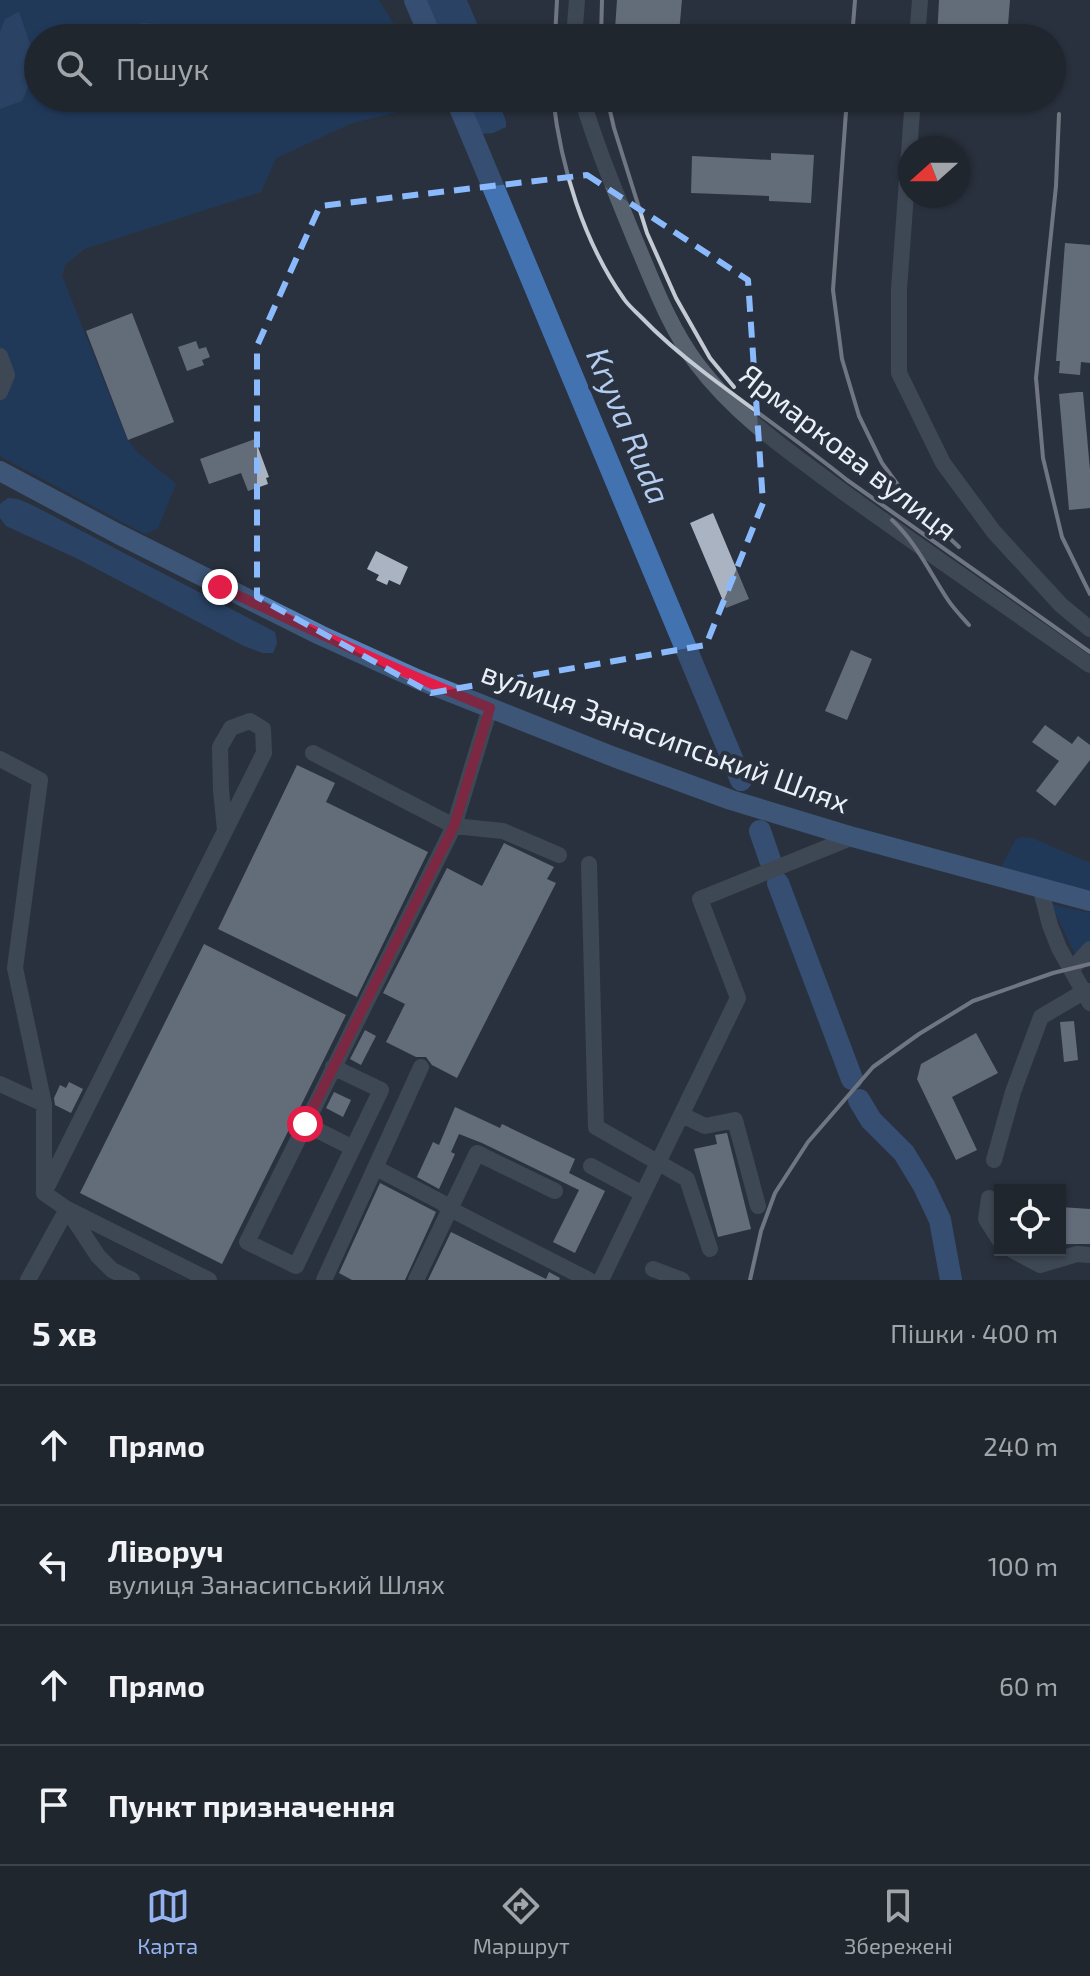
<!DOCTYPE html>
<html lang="uk">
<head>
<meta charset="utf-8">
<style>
  :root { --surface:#1f262e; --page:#272e36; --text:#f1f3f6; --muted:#a1a5aa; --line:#3c434a; --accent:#95b2f1 }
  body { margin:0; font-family:"Exo 2",sans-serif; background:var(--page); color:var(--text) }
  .controls { position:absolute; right:24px; bottom:24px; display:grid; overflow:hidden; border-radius:0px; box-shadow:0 2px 6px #0004 }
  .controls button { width:72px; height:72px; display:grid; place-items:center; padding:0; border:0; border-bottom:2px solid var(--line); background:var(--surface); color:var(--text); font:40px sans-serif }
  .compass { position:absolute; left:898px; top:136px; width:72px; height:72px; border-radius:50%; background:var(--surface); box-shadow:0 2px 6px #0004; rotate:249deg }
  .stop { position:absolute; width:24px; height:24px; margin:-18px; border:6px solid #e11d48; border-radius:50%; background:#fff }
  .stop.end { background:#e11d48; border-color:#fff; box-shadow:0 2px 8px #0008 }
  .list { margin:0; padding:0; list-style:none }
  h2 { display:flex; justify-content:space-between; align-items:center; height:104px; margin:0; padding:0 32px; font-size:34px }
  h2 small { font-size:26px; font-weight:400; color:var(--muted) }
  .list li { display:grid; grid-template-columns:52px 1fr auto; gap:24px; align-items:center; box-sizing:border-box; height:120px; padding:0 32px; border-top:2px solid var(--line) }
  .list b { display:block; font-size:30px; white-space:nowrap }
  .list p { margin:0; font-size:26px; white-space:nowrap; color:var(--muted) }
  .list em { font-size:26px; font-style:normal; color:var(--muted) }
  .icon { flex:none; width:44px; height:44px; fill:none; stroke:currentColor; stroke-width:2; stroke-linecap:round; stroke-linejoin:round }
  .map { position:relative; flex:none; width:1090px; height:1280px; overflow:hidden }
  .search { position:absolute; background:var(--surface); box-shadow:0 2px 6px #0004; left:24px; right:24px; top:24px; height:88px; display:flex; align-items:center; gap:20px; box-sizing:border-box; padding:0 28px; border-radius:44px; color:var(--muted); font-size:30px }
  .sheet { height:584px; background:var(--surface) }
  nav { display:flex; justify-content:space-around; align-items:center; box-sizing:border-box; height:112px; border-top:2px solid var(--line); background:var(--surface); font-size:22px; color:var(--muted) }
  nav a { display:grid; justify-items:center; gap:4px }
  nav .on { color:var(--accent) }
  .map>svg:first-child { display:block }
</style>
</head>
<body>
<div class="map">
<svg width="1090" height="1280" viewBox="0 0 1090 1280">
  <rect width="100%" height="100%" fill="#29323e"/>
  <path fill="#17437b" d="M0 0H379L396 28 414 27 418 38H205L191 26 112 32 101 38H38V98H225L234 109 261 107 260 98H437L432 106 393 113 350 124 276 158 261 192 84 249 65 265 62 276 127 439 138 453 176 484 158 528 145 534 0 456V109L22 101 5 19 0 32Z
    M1022 837 1032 838 1090 863V891L1000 869 1016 839Z
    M1051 904 1090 913V943L1076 956Z"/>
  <path fill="#2c5996" d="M422 0H467L483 38H439Z
    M19 12 34 56 28 87 22 101 0 109V32L5 19Z
    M143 23 191 26 205 38H101L112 32Z
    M463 98H498L506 122V127L493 133 479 134Z
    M8 498 18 499 32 505 275 632 277 643 273 653H263L244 646 76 558 6 526 0 518V504Z"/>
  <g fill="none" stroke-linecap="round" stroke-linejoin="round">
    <path stroke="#4372b1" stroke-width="22" d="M415 0 431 38
      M456 98 741 780
      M760 831 770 860
      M778 883 852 1079
      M859 1100 871 1120 904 1153 924 1186 940 1220 951 1280"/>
  </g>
  <path fill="#a9b3c2" d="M617 0H682L679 33 615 29Z
    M939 0H1010L1007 38H937Z
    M771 153 814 155 811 203 769 201V196L691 193 692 156 771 160Z
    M1065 243 1090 245V363L1081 362 1080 375 1059 373 1060 361H1056Z
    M132 313 174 422 128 440 86 331Z
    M196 341 199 349 206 347 210 357 202 360 204 365 187 371 178 347Z
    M1078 392H1083L1090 470V508L1069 510 1059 394Z
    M255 439 269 477 266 478 268 484 248 491 241 473 209 484 200 459Z
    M713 513 749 599 726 608 690 523Z
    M376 551 408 567 400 585 389 580 387 585 376 580 379 575 367 569Z
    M851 650 872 659 847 720 825 711Z
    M1045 725 1072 744 1078 736 1090 745V760L1055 806 1036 791 1059 761 1032 742Z
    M297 765 335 783 326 802 428 852 357 997 218 929Z
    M504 843 554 867 547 879 556 883 457 1078 432 1065 426 1057H416L386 1042 405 1004 383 993 447 868 482 886Z
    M204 944 346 1015 222 1264 80 1193Z
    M1074 1021 1078 1060 1064 1062 1060 1022Z
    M365 1030 376 1036 361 1065 350 1059Z
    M976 1033 998 1073 952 1097 977 1150 956 1160 917 1079 921 1064Z
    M69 1082 83 1089 71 1113 55 1105 54 1098 60 1085 66 1088Z
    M334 1092 351 1100 343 1117 326 1108Z
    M455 1107 500 1128 502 1124 575 1159 569 1173 605 1191 575 1253 553 1242 579 1190 482 1143 459 1134 451 1152 455 1154 439 1189 417 1177 433 1142 439 1145Z
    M727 1133 751 1229 718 1237 694 1149 717 1144 715 1135Z
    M380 1183 436 1212 405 1280H352L339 1273Z
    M1060 1207 1090 1209V1244H1060Z
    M451 1232 546 1279 549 1272 560 1278 559 1280H428Z"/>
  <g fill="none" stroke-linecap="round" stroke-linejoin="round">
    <path stroke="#58626f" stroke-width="16" d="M574 38 577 0
      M917 38 920 0
      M582 98C596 146 616 193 635 240 653 282 669 327 697 364 737 417 790 452 842 491 924 550 1007 607 1090 665
      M913 98 899 289V373L943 463 994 532 1061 605 1090 629
      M0 356 7 375 0 392
      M313 753 454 826 503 831 559 855
      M0 759 40 780 15 968 44 1104V1193L67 1209 98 1256 112 1270 132 1280
      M589 864 596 1127 687 1179 710 1249
      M1040 887 1050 925 1059 948 1090 1003
      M1072 969 1090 949
      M333 1067 381 1090 296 1266 247 1242 454 826 490 708
      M0 1084 44 1104
      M682 1115 705 1126 735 1120 758 1206
      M305 1124 353 1148
      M994 1160 1013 1092 1041 1017 1085 991H1090
      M591 1166 643 1194
      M376 1168 441 1202 450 1209 416 1280
      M555 1191 477 1153 450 1209 589 1280
      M44 1193 264 753 263 729 250 721 231 728 220 747 221 790 225 830
      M989 1198 986 1219 1000 1241
      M1012 1250 1040 1265 1077 1254 1090 1255
      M653 1269 682 1280
      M28 1280 67 1209 209 1280
      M324 1280 421 1067
      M601 1280 738 998 700 899 853 837"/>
    <path stroke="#5681ba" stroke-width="20" d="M0 471 118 534 320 635 417 679 614 757 731 800 853 837 1090 901"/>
    <path stroke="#c4cad3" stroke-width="4" d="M555 38 557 0
      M601 38 602 0
      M852 38 855 0
      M553 98C561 167 583 241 624 299 628 305 635 311 640 316 662 339 680 354 705 373 752 409 801 443 847 480L1090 652
      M607 98 614 128 647 233 676 298 710 358 734 387
      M847 98 833 290 842 359 859 416 882 463 909 500 959 547
      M1059 114 1056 186 1036 378 1043 458 1062 537 1090 594
      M892 520C916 542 930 573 948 600 954 609 962 617 969 625
      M750 1280 761 1231 775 1193 808 1142 873 1067 919 1034 973 1001 1053 973 1090 964"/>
  </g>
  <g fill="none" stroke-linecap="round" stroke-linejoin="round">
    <path stroke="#e11d48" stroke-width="10" d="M220 587C309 629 398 671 490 708L454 826 305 1124"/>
  </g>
  <path d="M0 0H1090V1280H0ZM587 175 748 280 763 503 706 645 431 693 257 597V346L320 206Z" fill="#29323e" fill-opacity=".55" fill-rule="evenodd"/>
  <path fill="none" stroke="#8abafc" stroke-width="6" stroke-dasharray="16 10" stroke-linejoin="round" d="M587 175 748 280 763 503 706 645 431 693 257 597V346L320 206Z"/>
  <g text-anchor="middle" stroke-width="8" stroke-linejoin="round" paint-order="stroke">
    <g font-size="30" fill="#eaf0f8" stroke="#29323e">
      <text transform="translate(848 453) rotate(38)" y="10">Ярмаркова вулиця</text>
      <text transform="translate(665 738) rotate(20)" y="10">вулиця Занасипський Шлях</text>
    </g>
    <g font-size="32" font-style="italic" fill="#b3ccef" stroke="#29323e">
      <text transform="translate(628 426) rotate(67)" y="11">Kryva Ruda</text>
    </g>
  </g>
</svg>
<div class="controls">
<button><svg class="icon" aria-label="locate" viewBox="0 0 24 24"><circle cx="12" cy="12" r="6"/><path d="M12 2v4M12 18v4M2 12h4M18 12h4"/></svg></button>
</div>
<svg class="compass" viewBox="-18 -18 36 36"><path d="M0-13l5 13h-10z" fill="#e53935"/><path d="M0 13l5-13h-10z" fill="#a1a5aa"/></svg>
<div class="stop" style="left:305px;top:1124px"></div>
<div class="stop end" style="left:220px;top:587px"></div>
<div class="search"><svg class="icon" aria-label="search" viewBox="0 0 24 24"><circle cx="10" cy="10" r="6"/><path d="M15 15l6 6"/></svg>Пошук</div>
</div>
<section class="sheet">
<h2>5 хв<small>Пішки · 400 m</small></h2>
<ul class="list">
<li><svg class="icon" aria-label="ahead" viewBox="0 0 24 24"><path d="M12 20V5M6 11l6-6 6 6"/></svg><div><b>Прямо</b></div><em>240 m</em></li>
<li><svg class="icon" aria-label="left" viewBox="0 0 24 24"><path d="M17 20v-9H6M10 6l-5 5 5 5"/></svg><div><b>Ліворуч</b><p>вулиця Занасипський Шлях</p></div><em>100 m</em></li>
<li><svg class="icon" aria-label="ahead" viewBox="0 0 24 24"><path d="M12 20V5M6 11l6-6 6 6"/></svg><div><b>Прямо</b></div><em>60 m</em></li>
<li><svg class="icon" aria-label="arrive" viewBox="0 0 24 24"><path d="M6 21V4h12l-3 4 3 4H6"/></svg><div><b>Пункт призначення</b></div></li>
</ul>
</section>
<nav>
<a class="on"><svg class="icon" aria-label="map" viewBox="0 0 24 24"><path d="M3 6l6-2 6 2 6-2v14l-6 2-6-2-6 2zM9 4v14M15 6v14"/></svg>Карта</a>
<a><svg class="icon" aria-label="directions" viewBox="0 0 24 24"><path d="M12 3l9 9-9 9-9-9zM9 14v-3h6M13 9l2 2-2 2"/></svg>Маршрут</a>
<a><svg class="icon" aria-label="saved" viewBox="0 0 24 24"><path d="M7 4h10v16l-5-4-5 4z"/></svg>Збережені</a>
</nav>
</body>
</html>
